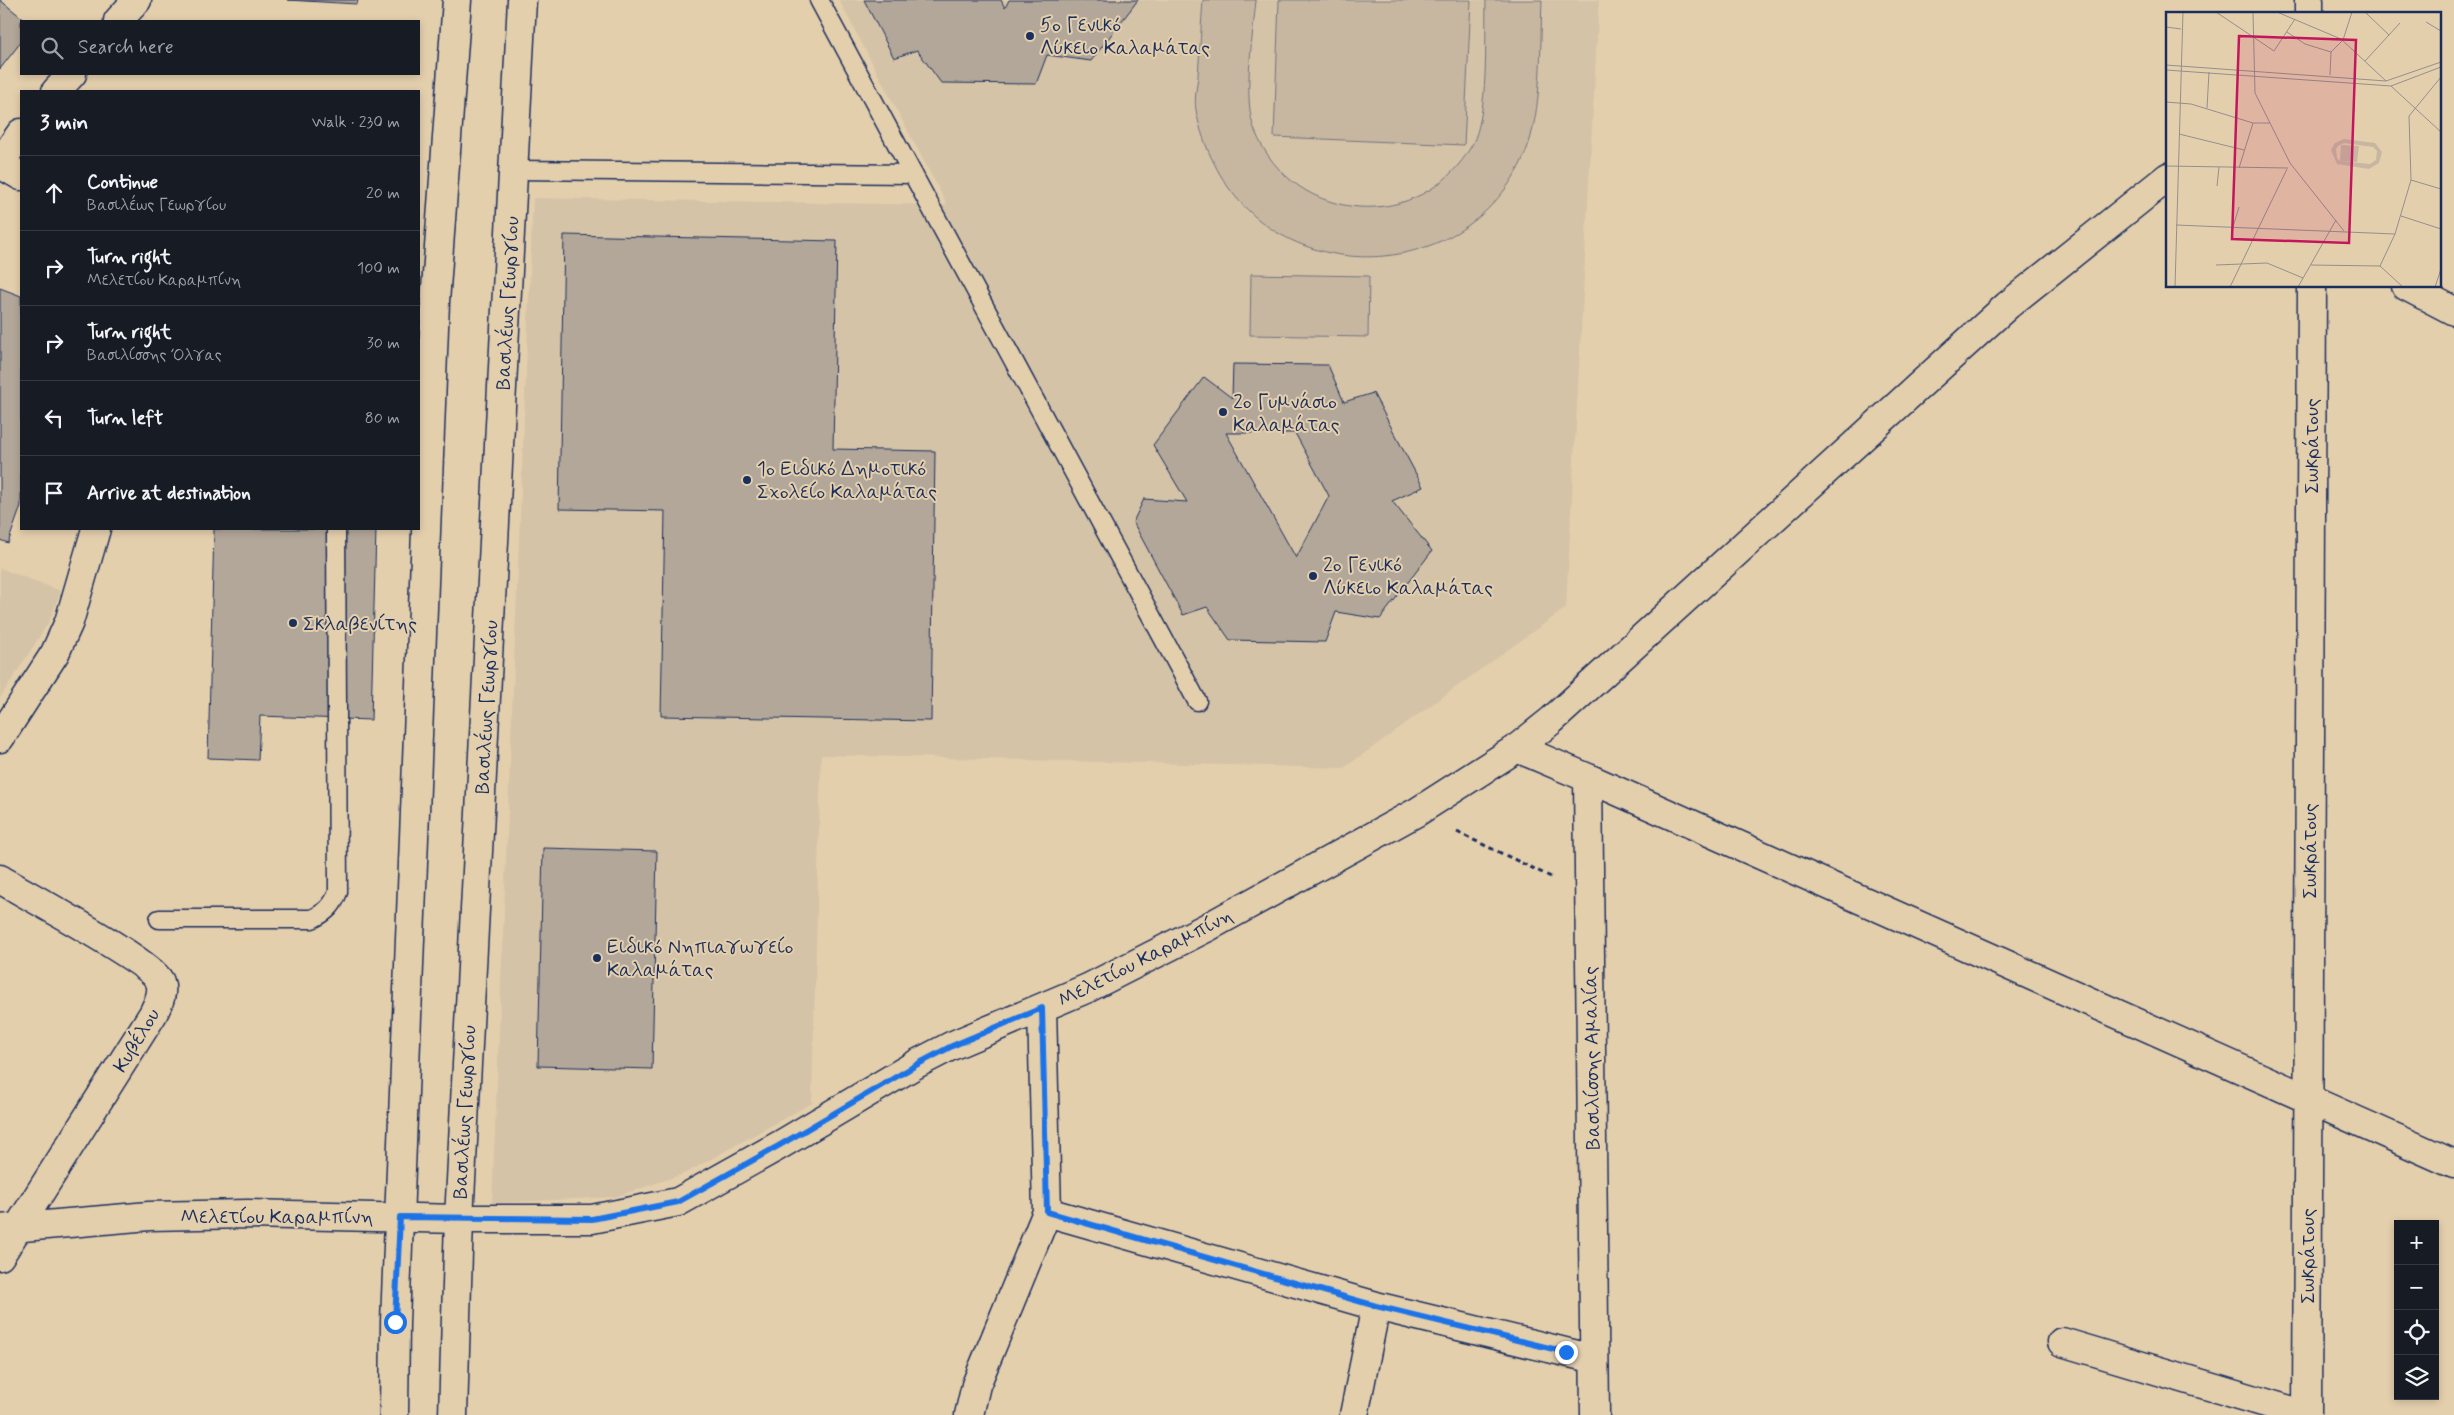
<!DOCTYPE html>
<html lang="en">
<head>
<meta charset="utf-8">
<style>
  :root { --surface:#171b24; --page:#242831; --text:#f1f3f6; --muted:#9ea1a6; --line:#363941 }
  body { margin:0; font-family:Mynerve,sans-serif; background:var(--page); color:var(--text) }
  .controls { position:absolute; right:15px; bottom:15px; display:grid; overflow:hidden; border-radius:0px; box-shadow:0 2px 8px #0003 }
  .controls button { width:45px; height:45px; display:grid; place-items:center; padding:0; border:0; border-bottom:1px solid var(--line); background:var(--surface); color:var(--text); font:25px sans-serif }
  .stop { position:absolute; width:15px; height:15px; margin:-11px; border:4px solid #1a73e8; border-radius:50%; background:#fff }
  .stop.end { background:#1a73e8; border-color:#fff; box-shadow:0 1px 5px #0008 }
  .list { margin:0; padding:0; list-style:none }
  h2 { display:flex; justify-content:space-between; align-items:center; height:65px; margin:0; padding:0 20px; font-size:21px }
  h2 small { font-size:16px; font-weight:400; color:var(--muted) }
  .list li { display:grid; grid-template-columns:32px 1fr auto; gap:15px; align-items:center; box-sizing:border-box; height:75px; padding:0 20px; border-top:1px solid var(--line) }
  .list b { display:block; font-size:19px; white-space:nowrap }
  .list p { margin:0; font-size:16px; white-space:nowrap; color:var(--muted) }
  .list em { font-size:16px; font-style:normal; color:var(--muted) }
  .icon { flex:none; width:28px; height:28px; fill:none; stroke:currentColor; stroke-width:2; stroke-linecap:round; stroke-linejoin:round }
  .map { position:relative; flex:none; width:2454px; height:1415px; overflow:hidden }
  .search { position:absolute; background:var(--surface); box-shadow:0 2px 8px #0003; left:20px; top:20px; width:400px; height:55px; display:flex; align-items:center; gap:12px; box-sizing:border-box; padding:0 18px; border-radius:0px; color:var(--muted); font-size:19px }
  .panel { position:absolute; background:var(--surface); box-shadow:0 2px 8px #0003; left:20px; top:90px; width:400px; height:440px; border-radius:0px }
  .map>svg:first-child { display:block }
</style>
</head>
<body>
<div class="map">
<svg width="2454" height="1415" viewBox="0 0 2454 1415">
  <rect width="100%" height="100%" fill="#e4cfad"/>
  <filter id="ink" filterUnits="userSpaceOnUse"><feTurbulence type="fractalNoise" baseFrequency=".02" numOctaves="2"/><feDisplacementMap in="SourceGraphic" scale="10" xChannelSelector="R" yChannelSelector="G"/><feConvolveMatrix kernelMatrix="1 2 1 2 8 2 1 2 1" color-interpolation-filters="sRGB"/></filter>
  <g filter="url(#ink)">
    <path fill="#d5c3a7" d="M839 0H1599L1566 608 1344 768 821 755 812 1103 686 1173 615 1197 492 1203 533 198 947 205Z
      M0 568 61 591 49 622 0 698Z"/>
    <path fill="#c7b7a1" stroke="#717380" d="M1203 0H1256C1253 36 1242 99 1255 131 1293 225 1422 235 1472 145 1489 113 1485 39 1486 0H1542C1540 46 1543 111 1525 154 1470 286 1277 293 1214 163 1206 148 1199 127 1196 110 1194 99 1197 86 1198 76 1200 50 1201 25 1203 0Z
      M1279 0H1471L1464 145 1274 137Z
      M1251 274 1369 276 1368 337 1250 335Z"/>
    <path fill="#b2a799" stroke="#1b2f5e" fill-rule="evenodd" d="M0 0 26 21H21V42L0 69Z
      M287 0H358L357 4Z
      M864 0H1001L1005 8 1009 0H1138L1091 61 1047 55 1036 84 941 83 917 50 894 58Z
      M564 235 837 241 833 449 935 451 931 721 661 716 665 511 559 509Z
      M0 288 21 296V506L8 543 0 540Z
      M1233 364 1328 365 1344 402 1373 393 1423 487 1392 501 1432 551 1380 619 1336 612 1325 642 1230 640 1207 607 1183 615 1133 522 1144 499 1187 502 1153 445 1204 377 1232 398ZM1226 433H1295L1329 496 1296 558Z
      M214 529H376L371 720 260 716 258 760 208 758Z
      M543 848 657 851 652 1069 538 1066Z"/>
    <g fill="none" stroke-linecap="round" stroke-linejoin="round">
      <g stroke="#1b2f5e" stroke-width="21">
        <path id="service" d="M819 0 1197 701
          M514 170 913 174
          M159 919H312C325 913 333 906 338 892L336 529"/>
      </g>
      <g stroke="#1b2f5e" stroke-width="31">
        <path id="minor" d="M2309 0V14
          M0 164 21 176
          M2406 286 2454 311
          M0 738 55 653 69 622 96 529
          M1517 748 1588 778 1595 1415
          M1588 778 2454 1164
          M0 879C25 894 153 963 160 982 164 993 158 1004 153 1014L0 1256
          M1047 1212 1376 1306 1594 1359
          M459 1219H592L678 1202 780 1145 918 1063 951 1046 1088 988 1208 927 1417 812 1517 748 1552 720 2008 305 2168 177
          M2062 1342 2306 1415
          M969 1415 976 1385 1047 1212 1042 1008
          M1354 1415 1376 1306
          M2307 1415 2312 286"/>
      </g>
      <g stroke="#1b2f5e" stroke-width="31">
        <path id="tertiary" d="M0 1229 149 1216 247 1214 459 1219"/>
      </g>
      <g stroke="#1b2f5e" stroke-width="31">
        <path id="secondary" d="M118 21 137 0
          M56 91 72 74
          M0 163 21 133
          M394 1415 395 1322 435 302 457 0
          M453 1415 459 1219 522 0"/>
      </g>
      <path stroke="#1b2f5e" stroke-width="3" stroke-dasharray="5 4" stroke-linecap="butt" d="M1457 832 1551 877"/>
      <use href="#service" stroke="#e4cfad" stroke-width="18"/>
      <use href="#minor" stroke="#e4cfad" stroke-width="28"/>
      <use href="#tertiary" stroke="#e4cfad" stroke-width="28"/>
      <use href="#secondary" stroke="#e4cfad" stroke-width="28"/>
    </g>
  </g>
  <g fill="none" stroke-linecap="round" stroke-linejoin="round" filter="url(#ink)">
    <path stroke="#1a73e8" stroke-width="6" d="M395 1322 400 1217 592 1219 678 1202 780 1145 918 1064 952 1046 1042 1008 1047 1212 1376 1306 1566 1352"/>
  </g>
  <g fill="#1b2f5e" stroke="#e4cfad" stroke-width="2">
    <circle cx="1030" cy="36" r="5"/>
    <circle cx="1223" cy="412" r="5"/>
    <circle cx="747" cy="480" r="5"/>
    <circle cx="1313" cy="576" r="5"/>
    <circle cx="293" cy="623" r="5"/>
    <circle cx="597" cy="958" r="5"/>
  </g>
  <g text-anchor="middle" stroke-width="4" stroke-linejoin="round" paint-order="stroke">
    <g font-size="20" fill="#1b2f5e" stroke="#e4cfad" text-anchor="start">
      <text x="1040" y="31">5ο Γενικό<tspan x="1040" dy="23">Λύκειο Καλαμάτας</tspan></text>
      <text x="1233" y="408">2ο Γυμνάσιο<tspan x="1233" dy="23">Καλαμάτας</tspan></text>
      <text x="757" y="475">1ο Ειδικό Δημοτικό<tspan x="757" dy="23">Σχολείο Καλαμάτας</tspan></text>
      <text x="1323" y="571">2ο Γενικό<tspan x="1323" dy="23">Λύκειο Καλαμάτας</tspan></text>
      <text x="303" y="630">Σκλαβενίτης</text>
      <text x="607" y="953">Ειδικό Νηπιαγωγείο<tspan x="607" dy="23">Καλαμάτας</tspan></text>
    </g>
    <g font-size="20" fill="#1b2f5e" stroke="#e4cfad">
      <text transform="translate(507 303) rotate(-87)" y="7">Βασιλέως Γεωργίου</text>
      <text transform="translate(2311 446) rotate(-90)" y="7">Σωκράτους</text>
      <text transform="translate(486 707) rotate(-87)" y="7">Βασιλέως Γεωργίου</text>
      <text transform="translate(2309 851) rotate(-90)" y="7">Σωκράτους</text>
      <text transform="translate(1145 957) rotate(-27)" y="7">Μελετίου Καραμπίνη</text>
      <text transform="translate(136 1040) rotate(-59)" y="7">Κυβέλου</text>
      <text transform="translate(1591 1058) rotate(-91)" y="7">Βασιλίσσης Αμαλίας</text>
      <text transform="translate(464 1112) rotate(-87)" y="7">Βασιλέως Γεωργίου</text>
      <text x="277" y="1223">Μελετίου Καραμπίνη</text>
      <text transform="translate(2307 1256) rotate(-90)" y="7">Σωκράτους</text>
    </g>
  </g>
  <g transform="translate(2166 12)">
    <rect width="275" height="275" fill="#e4cfad"/>
    <path d="M178 127 209 131 216 140 213 151 203 157 171 152 165 138 169 131ZM178 131 207 135 211 139 210 148 204 152 174 149 191 150 193 134 175 133 174 149 171 146 170 137 172 134Z" fill="#c7b7a1" fill-rule="evenodd"/>
    <path fill="none" stroke="#948f8d" stroke-width="1" d="M50 0 108 39 129 7M87 0 89 81 124 151 178 219M111 0 175 27 220 69M199 0 223 23M260 10 275 19M0 15 15 17M121 20 139 32 165 40M199 49 234 11M0 53 220 69 275 50M0 58 225 74 275 55M164 63 165 40 177 28 186 0M225 74 275 120M0 90 25 92 87 111H104M41 96 43 60M13 122 78 138M0 154 122 156M73 156 87 111M245 168 275 177M51 174 53 155M235 204 275 217M10 213 229 222M67 215 73 195M50 253 101 251 137 266M145 253 214 254 237 275M214 254 229 222 245 168 243 104 275 65M9 275 17 0M64 275 121 157M132 275 170 208M269 275 275 257"/>
    <path fill="#c2185b" fill-opacity="0.15" stroke="#c2185b" stroke-width="2.5" d="M73 24 190 28 183 231 66 227Z"/>
    <rect width="275" height="275" fill="none" stroke="#1b2f5e" stroke-width="2.5"/>
  </g>
</svg>
<div class="controls">
<button>+</button>
<button>−</button>
<button><svg class="icon" aria-label="locate" viewBox="0 0 24 24"><circle cx="12" cy="12" r="6"/><path d="M12 2v4M12 18v4M2 12h4M18 12h4"/></svg></button>
<button><svg class="icon" aria-label="layers" viewBox="0 0 24 24"><path d="M12 4l9 5-9 5-9-5zM3 14l9 5 9-5"/></svg></button>
</div>
<div class="stop" style="left:395px;top:1322px"></div>
<div class="stop end" style="left:1566px;top:1352px"></div>
<div class="search"><svg class="icon" aria-label="search" viewBox="0 0 24 24"><circle cx="10" cy="10" r="6"/><path d="M15 15l6 6"/></svg>Search here</div>
<section class="panel">
<h2>3 min<small>Walk · 230 m</small></h2>
<ul class="list">
<li><svg class="icon" aria-label="ahead" viewBox="0 0 24 24"><path d="M12 20V5M6 11l6-6 6 6"/></svg><div><b>Continue</b><p>Βασιλέως Γεωργίου</p></div><em>20 m</em></li>
<li><svg class="icon" aria-label="right" viewBox="0 0 24 24"><path d="M7 20v-9h11M14 6l5 5-5 5"/></svg><div><b>Turn right</b><p>Μελετίου Καραμπίνη</p></div><em>100 m</em></li>
<li><svg class="icon" aria-label="right" viewBox="0 0 24 24"><path d="M7 20v-9h11M14 6l5 5-5 5"/></svg><div><b>Turn right</b><p>Βασιλίσσης Όλγας</p></div><em>30 m</em></li>
<li><svg class="icon" aria-label="left" viewBox="0 0 24 24"><path d="M17 20v-9H6M10 6l-5 5 5 5"/></svg><div><b>Turn left</b></div><em>80 m</em></li>
<li><svg class="icon" aria-label="arrive" viewBox="0 0 24 24"><path d="M6 21V4h12l-3 4 3 4H6"/></svg><div><b>Arrive at destination</b></div></li>
</ul>
</section>
</div>
</body>
</html>
